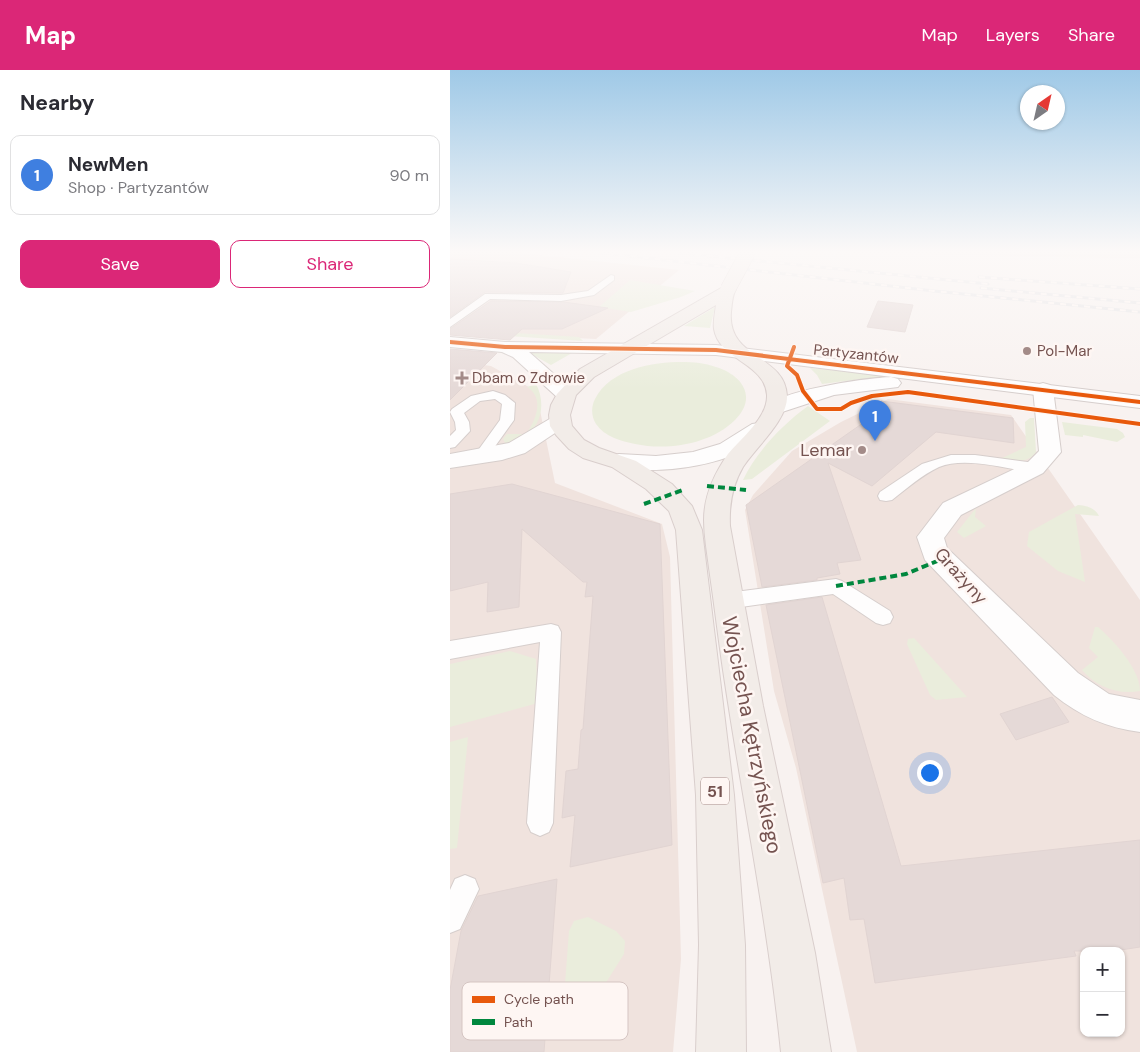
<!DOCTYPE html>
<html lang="en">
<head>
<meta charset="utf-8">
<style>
  :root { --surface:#fff; --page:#f7f7f7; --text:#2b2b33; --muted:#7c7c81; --line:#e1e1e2; --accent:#db2777 }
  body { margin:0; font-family:"DM Sans",sans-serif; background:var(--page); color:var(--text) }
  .controls { position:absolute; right:15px; bottom:15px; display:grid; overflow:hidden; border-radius:10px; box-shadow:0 1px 4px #0004 }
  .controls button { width:45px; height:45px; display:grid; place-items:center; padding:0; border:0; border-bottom:1px solid var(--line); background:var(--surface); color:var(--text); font:25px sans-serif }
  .compass { position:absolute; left:570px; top:15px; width:45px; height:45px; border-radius:50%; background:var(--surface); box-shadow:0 1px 4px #0004; rotate:34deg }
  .you { position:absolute; left:479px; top:702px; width:18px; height:18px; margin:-12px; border:4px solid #fff; border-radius:50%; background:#1a73e8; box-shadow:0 0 0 8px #1a73e833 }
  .badge { display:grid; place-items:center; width:32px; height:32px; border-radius:50%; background:var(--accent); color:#fff; font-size:16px; font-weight:700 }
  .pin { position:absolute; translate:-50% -41px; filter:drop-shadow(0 1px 2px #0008) }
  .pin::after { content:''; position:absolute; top:26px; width:18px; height:15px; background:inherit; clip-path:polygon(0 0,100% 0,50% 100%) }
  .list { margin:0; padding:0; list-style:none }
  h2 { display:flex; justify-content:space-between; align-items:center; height:65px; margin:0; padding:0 20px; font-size:21px }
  h2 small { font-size:16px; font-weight:400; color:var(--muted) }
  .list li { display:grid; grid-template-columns:32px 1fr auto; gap:15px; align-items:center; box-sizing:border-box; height:80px; margin:0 10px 10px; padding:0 10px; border:1px solid var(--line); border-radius:10px }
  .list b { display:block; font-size:19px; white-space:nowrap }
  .list p { margin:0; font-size:16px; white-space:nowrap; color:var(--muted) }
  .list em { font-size:16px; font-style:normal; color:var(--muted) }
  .actions { display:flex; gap:10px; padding:15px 20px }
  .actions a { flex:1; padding:11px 0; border:1px solid var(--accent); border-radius:10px; text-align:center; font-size:18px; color:var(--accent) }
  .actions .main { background:var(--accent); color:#fff }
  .map { position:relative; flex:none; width:690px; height:982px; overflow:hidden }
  header { display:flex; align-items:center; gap:30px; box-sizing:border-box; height:70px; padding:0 25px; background:var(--accent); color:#fff }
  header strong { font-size:24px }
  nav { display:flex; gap:28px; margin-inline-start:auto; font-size:18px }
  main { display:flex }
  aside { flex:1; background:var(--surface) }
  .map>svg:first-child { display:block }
</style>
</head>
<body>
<header>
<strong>Map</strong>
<nav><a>Map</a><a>Layers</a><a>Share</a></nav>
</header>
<main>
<aside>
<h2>Nearby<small></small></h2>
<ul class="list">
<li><span class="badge" style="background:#3f7fe0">1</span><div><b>NewMen</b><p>Shop · Partyzantów</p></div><em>90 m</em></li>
</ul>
<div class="actions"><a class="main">Save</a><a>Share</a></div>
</aside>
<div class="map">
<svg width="690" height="982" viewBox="0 0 690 982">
  <rect width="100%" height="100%" fill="#f8f2f0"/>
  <path fill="#f0e3de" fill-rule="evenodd" d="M0 182H61L229 200 146 269 0 262Z
    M400 182H690V188L608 187Z
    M0 290 41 296 86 321 105 413 212 454 220 487 231 889 223 982H0Z
    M438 329 561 345 690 530V982H407L346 698 324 621 295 440 303 425 342 381 391 352ZM634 881H671V963H634Z"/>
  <path fill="#eaeddc" d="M180 210 245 221 231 227 181 242 149 237Z
    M265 237 260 258 234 256Z
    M0 259 129 267 133 271 0 262Z
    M77 280 122 283 101 295 76 281Z
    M232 292C244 292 255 293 266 297 292 305 308 327 285 350 261 374 218 381 185 374 171 371 155 367 146 354 141 346 141 337 145 329 160 299 203 292 232 292Z
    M360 298 438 306 439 308 411 309 372 314 367 305Z
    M86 314C96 333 92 356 73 367 67 370 62 374 55 373L53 369 57 364H76C86 350 95 328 77 317Z
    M358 336 380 351 302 409 293 410C306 382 333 354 358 336Z
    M580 348H584L586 382C577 394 565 391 552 388L576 377 575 352Z
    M612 352 667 359 673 363 675 367 667 372 633 365V367L615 365Z
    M628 435C638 436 645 438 649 446L625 444 635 512 608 501 577 476 579 462Z
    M526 438 525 447 536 456 514 468 507 462Z
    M645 557H648C664 571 690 599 690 621 667 625 647 617 632 600L648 587 639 578Z
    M464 568 517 627 486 630 480 625 457 574 458 569Z
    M60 581 86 589 88 633 0 657V594Z
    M18 667 7 778 0 779V672Z
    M138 847 166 861 175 871 174 884 128 957 117 950 113 940 119 861 124 851Z"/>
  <path fill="#e5d9d7" stroke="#e1d4d2" d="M0 189 66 193 121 202 113 223 35 222 0 247Z
    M41 231 113 232 158 238 112 259H72L60 270 0 265V259Z
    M428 231 463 235 455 262 417 257Z
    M0 279 47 283 0 330Z
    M431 331 563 348 564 373 486 362 422 416 378 393 411 490 387 493 390 504 367 508V510L312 517 296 435 430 341Z
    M62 414 210 454 222 775 120 797 125 745 112 748 116 701 128 699 131 660 133 659 143 526 135 527 137 512H133L72 459 69 537 37 542 38 512 0 521V424Z
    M372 527 451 796 690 770V877L664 881H624L626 886 425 913 414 849 400 850 394 808 373 813 316 535Z
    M602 627 619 652 566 670 550 644Z
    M107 809 94 982H0V920L11 861 28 826Z"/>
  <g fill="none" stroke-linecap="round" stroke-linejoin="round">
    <g stroke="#d6cecc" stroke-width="2">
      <path id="service" d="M161 205 164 206V210L144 225 111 231 40 229 0 257V249L35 224 111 225 138 221Z
        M43 321 55 325 65 333 64 350 36 389H26L24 386 50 350 52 334 45 329 30 331 14 343 19 352 20 361 5 377 0 378V366L6 360 5 352 0 342 2 339 21 326Z
        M501 385H525L585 393 590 395 592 398 590 401 585 403C558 399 515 386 489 397 472 405 457 418 442 430L436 431 430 430 428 426 430 422 472 394Z
        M386 509 392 511 440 541 443 547 440 553 433 555 426 553 383 524 277 539 270 536 268 531 270 526 277 523Z
        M101 554 108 556 111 562 103 753 99 762 90 766 81 762 77 753 90 572 0 589V571Z
        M15 805 25 809 29 819 10 859 0 863V820L5 809Z"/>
    </g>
    <g stroke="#d6cecc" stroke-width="2">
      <path id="minor" d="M593 313 600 315 603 319 611 382 593 403 511 445 494 468 497 478 628 603 659 624 690 630V662C657 658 630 646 604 625L475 490 467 467 493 433 577 393 589 381 583 319 586 315Z
        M110 345 117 347 121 351 117 355 75 383 52 390 0 398V384L59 373 103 347Z"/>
    </g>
    <g stroke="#d6cecc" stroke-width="2">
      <path id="tertiary" d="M0 267 55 272 266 275 690 326V338L266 285 79 282 122 320 125 324 122 328 115 330 108 328 63 287 52 282 0 277Z
        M441 307 448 309 451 313 448 317 384 325 326 344 319 342 316 338C328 320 418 308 441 307Z
        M310 353 318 354 321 359C295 396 202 407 161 396L158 391 161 386 169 384 206 386 243 382 270 374 302 354Z"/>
    </g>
    <g stroke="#d9cecc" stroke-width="2">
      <path id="primary" d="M278 214 283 216 286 219C282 226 282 234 281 242 277 290 335 284 337 326 338 350 305 378 293 397 282 416 279 435 280 456L313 636 365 883 381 982H331C318 854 292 728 273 600 268 566 264 532 259 498 257 482 254 466 254 450 254 425 264 404 278 384 291 368 318 348 317 325 315 293 269 290 264 259 263 251 265 243 266 235L144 307 126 325 120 345 122 356 134 370 149 378 186 391 222 414 242 436 252 460 284 725 295 875 296 982H246L249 875 246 725 226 460 219 441 196 419 162 397 133 388 119 379 106 365 100 356 99 345 101 335 107 324 130 299Z"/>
    </g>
    <use href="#service" fill="#fefdfd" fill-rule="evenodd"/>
    <use href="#minor" fill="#fefdfd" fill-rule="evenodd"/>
    <use href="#tertiary" fill="#fefdfd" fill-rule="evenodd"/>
    <use href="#primary" fill="#f2ece8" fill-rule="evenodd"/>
    <g stroke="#e5e4e6" stroke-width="3">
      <path id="rail" d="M145 182 484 221 690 242
        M221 182 538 214
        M529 207 690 219
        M531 218 690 233"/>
    </g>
    <use href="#rail" stroke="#fef6f3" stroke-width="2" stroke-dasharray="6" stroke-linecap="butt"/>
    <g stroke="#d9cecc" stroke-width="16" stroke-linecap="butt">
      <path id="primary-bridge" d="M278 219 298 182"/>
    </g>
    <use href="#primary-bridge" stroke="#f2ece8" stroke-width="15"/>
    <path stroke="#00873e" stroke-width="4" stroke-dasharray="7 4" stroke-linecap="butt" d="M257 416 296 420
      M194 434 233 420
      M386 516 456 504 492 489"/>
    <g stroke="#fef6f3" stroke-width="6">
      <path id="cycleway" d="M0 272 55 277 266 280 690 332
        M344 277 337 296 347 305 353 321 367 339H391L401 333 422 326 458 322 690 354"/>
    </g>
    <use href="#cycleway" stroke="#e8590c" stroke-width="4"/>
  </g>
  <linearGradient id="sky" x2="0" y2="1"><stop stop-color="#9fc9e7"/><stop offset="0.57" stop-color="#fcf9f8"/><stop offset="1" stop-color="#fcf9f8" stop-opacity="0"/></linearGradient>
  <rect width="690" height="319" fill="url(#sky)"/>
  <g fill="#a38b88" stroke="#fef6f3" stroke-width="2">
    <circle cx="577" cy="281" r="5"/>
    <path d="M9.5 300.5h5v5h5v5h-5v5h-5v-5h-5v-5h5z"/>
    <circle cx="412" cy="380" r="5"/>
  </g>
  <g text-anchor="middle" stroke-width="5" stroke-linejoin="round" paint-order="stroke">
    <g font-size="15" fill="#755350" stroke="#fef6f3" text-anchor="start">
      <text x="587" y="286">Pol-Mar</text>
      <text x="22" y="313">Dbam o Zdrowie</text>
    </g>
    <g font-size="15" fill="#755350" stroke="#fef6f3">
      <text transform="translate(406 284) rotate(6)" y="5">Partyzantów</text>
    </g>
    <rect fill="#fef6f3" stroke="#9e8481" stroke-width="1" x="251" y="707.5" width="28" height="27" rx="4"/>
    <g font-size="16" font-weight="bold" fill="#755350">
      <text x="265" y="727">51</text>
    </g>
    <g font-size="18" fill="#755350" stroke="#fef6f3" text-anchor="end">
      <text x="402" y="386">Lemar</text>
    </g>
    <g font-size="18" fill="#755350" stroke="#fef6f3">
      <text transform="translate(511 506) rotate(48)" y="6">Grażyny</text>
    </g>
    <g font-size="21" fill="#755350" stroke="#fef6f3">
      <text transform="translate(302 665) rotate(79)" y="7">Wojciecha Kętrzyńskiego</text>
    </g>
  </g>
  <rect x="12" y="912" width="166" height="58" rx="8" fill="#fef6f3" stroke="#d5c5c2" stroke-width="1"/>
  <rect x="22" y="926" width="23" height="7" fill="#e8590c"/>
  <rect x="22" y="949" width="23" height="6" fill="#00873e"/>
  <g font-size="14" fill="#755350">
    <text x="54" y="934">Cycle path</text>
    <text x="54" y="957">Path</text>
  </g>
</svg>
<div class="controls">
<button>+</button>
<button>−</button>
</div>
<svg class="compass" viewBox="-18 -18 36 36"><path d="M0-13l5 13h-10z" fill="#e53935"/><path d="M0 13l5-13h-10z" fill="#7c7c81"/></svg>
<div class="you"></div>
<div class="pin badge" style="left:425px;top:371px;background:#3f7fe0">1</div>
</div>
</main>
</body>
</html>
